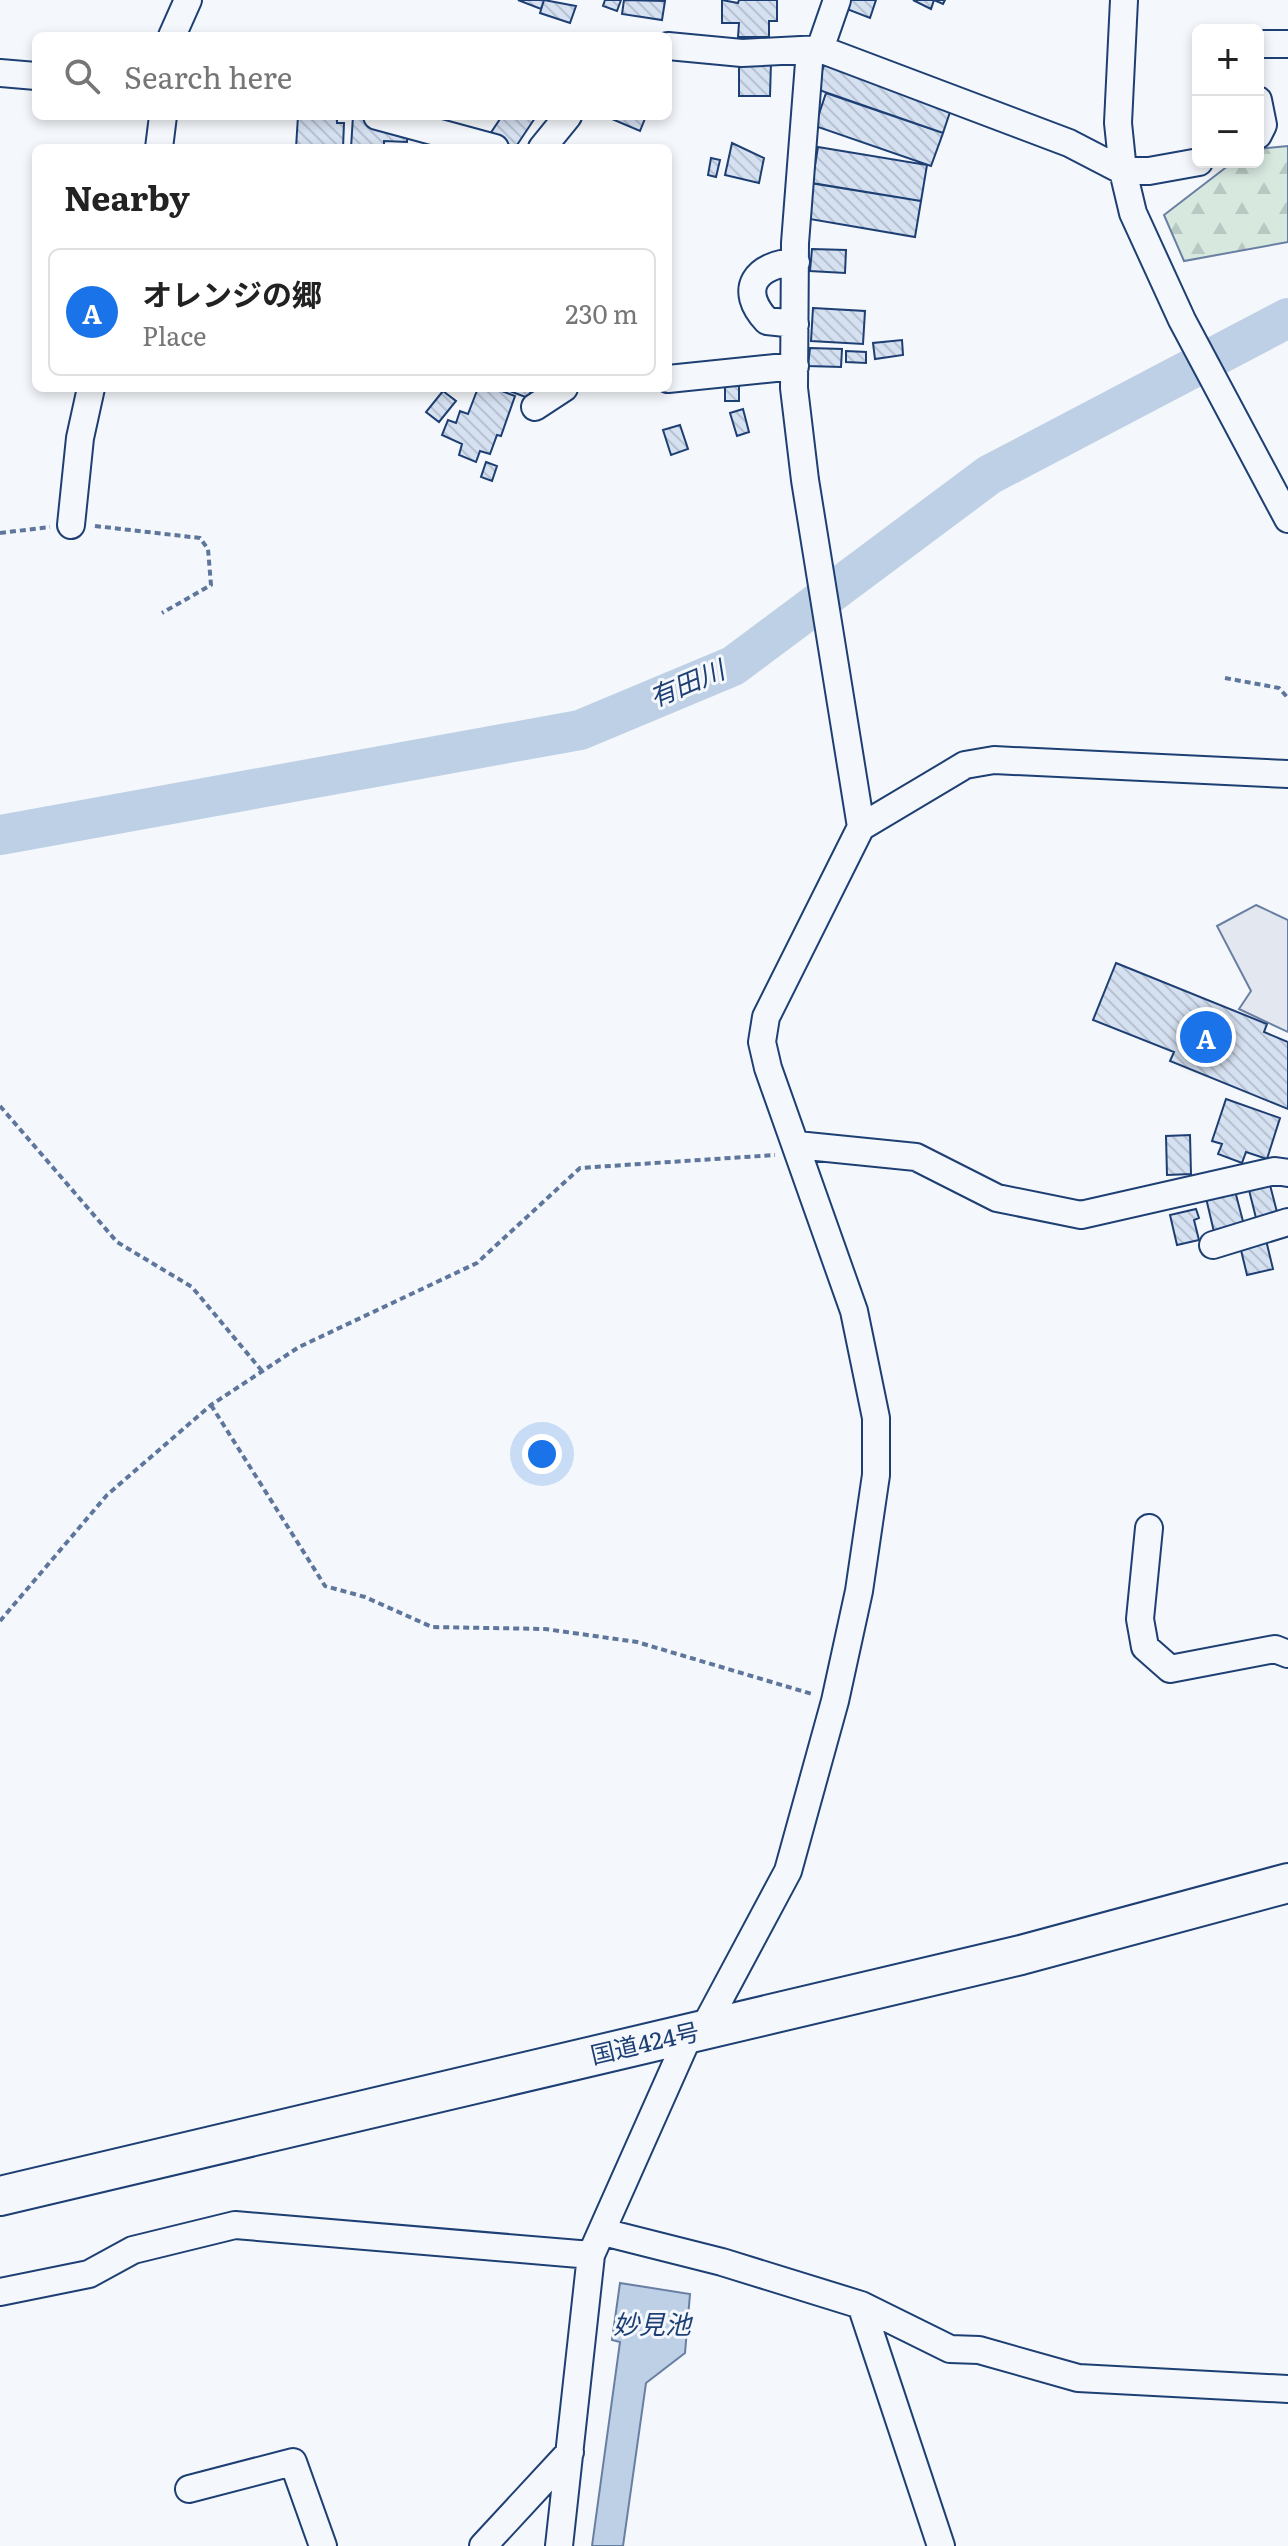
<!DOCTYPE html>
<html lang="en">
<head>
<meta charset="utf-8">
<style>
  :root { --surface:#fff; --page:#f2f2f2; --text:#222; --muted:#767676; --line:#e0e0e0; --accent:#1a73e8 }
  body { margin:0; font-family:Literata,"Noto Sans JP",serif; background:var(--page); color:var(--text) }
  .controls { position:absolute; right:24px; top:24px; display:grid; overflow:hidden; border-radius:12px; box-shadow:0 4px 12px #0003 }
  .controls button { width:72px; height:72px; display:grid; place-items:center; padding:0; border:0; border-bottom:2px solid var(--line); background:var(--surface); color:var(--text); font:40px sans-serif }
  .you { position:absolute; left:542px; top:1454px; width:28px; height:28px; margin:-20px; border:6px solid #fff; border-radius:50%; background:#1a73e8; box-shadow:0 0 0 12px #1a73e833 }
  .badge { display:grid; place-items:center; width:52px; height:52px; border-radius:50%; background:var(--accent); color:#fff; font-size:26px; font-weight:700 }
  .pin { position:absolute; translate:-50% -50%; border:4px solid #fff; box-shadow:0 2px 8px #0006 }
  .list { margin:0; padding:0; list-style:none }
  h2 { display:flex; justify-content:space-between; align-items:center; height:104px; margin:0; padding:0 32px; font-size:34px }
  h2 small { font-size:26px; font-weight:400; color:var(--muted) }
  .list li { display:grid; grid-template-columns:52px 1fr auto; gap:24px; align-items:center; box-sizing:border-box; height:128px; margin:0 16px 16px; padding:0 16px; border:2px solid var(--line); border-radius:12px }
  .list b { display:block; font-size:30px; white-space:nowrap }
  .list p { margin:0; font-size:26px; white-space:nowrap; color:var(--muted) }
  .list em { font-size:26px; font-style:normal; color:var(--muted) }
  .icon { flex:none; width:44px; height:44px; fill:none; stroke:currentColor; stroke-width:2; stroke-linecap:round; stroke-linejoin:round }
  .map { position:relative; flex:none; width:1288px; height:2546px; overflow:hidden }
  .search { position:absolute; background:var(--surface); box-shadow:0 4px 12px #0003; left:32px; top:32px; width:640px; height:88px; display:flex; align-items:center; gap:20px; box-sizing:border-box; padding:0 28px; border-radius:12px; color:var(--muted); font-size:30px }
  .panel { position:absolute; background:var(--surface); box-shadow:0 4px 12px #0003; left:32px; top:144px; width:640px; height:248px; border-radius:12px }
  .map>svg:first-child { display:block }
</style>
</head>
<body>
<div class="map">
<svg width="1288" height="2546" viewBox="0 0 1288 2546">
  <defs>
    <pattern id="forest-firs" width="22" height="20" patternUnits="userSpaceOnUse" patternTransform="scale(2)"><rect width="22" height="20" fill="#d7e8df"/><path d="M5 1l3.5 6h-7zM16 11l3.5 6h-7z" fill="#b8c8c3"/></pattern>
    <pattern id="building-back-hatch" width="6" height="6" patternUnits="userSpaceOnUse" patternTransform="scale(2)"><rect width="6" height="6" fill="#d5e0f0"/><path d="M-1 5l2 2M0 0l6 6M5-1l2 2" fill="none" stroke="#b6c1d1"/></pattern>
  </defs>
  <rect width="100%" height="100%" fill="#f4f7fb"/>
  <path fill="url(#forest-firs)" stroke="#687fa3" stroke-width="2" d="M1288 146V242L1184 261 1164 215 1233 162H1258V149Z"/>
  <path fill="#e3e8f0" stroke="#687fa3" stroke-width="2" d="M1256 905 1288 920V1032L1239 1009 1251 991 1217 926Z"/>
  <path fill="#bed0e5" stroke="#687fa3" stroke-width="2" d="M620 2283 690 2294 685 2353 646 2383 623 2546H592L620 2342 612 2340Z"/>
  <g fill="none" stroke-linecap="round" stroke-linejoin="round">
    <path stroke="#bed0e5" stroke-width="40" d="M0 835 580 730 733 666 989 475 1288 318"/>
  </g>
  <path fill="url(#building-back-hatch)" stroke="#1d3f73" stroke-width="2" d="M518 0H544L541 9Z
    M544 0 576 6 570 23 540 13Z
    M605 0H621L617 11 603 6Z
    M624 0 665 1 662 20 622 14Z
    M722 0 738 3 739 0H777V21H769V37H738L739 23H722Z
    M841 0H876L870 18 839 6Z
    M913 0H945L943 4 934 0 931 9Z
    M827 56 954 100 943 133 816 89Z
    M739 61 771 62 770 96H739Z
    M826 93 943 133 931 166 815 126Z
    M298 116H337V123H344L343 148H296Z
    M353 116H373L408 126 407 142 384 141V148H351Z
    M502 116 535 118 515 148 490 134Z
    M605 116H646L640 131Z
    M732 143 764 158 759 183 725 175Z
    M818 147 927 165 921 201 812 183Z
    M711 158 720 160 716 177 708 175Z
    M810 183 921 201 915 237 804 218Z
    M812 249 846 250 845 273 810 271Z
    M813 308 865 311 863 344 811 341Z
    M902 340 903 355 875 359 873 343Z
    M810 348 842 349 841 367 808 366Z
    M846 351 866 352V363L846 362Z
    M739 379V401H725V380Z
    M478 388H494L515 396 501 436 497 435 490 454 480 451 476 462 459 455 462 444 442 435 448 420 456 423 460 411 468 414Z
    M502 388H549L545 399 530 393 528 398Z
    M443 391 456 401 439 422 426 412Z
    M743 409 749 432 737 436 730 413Z
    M680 425 688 449 671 455 663 430Z
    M486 462 497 466 492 481 481 477Z
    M1116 963 1267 1024 1264 1032 1288 1042V1109L1170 1061 1174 1052 1093 1020Z
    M1226 1099 1280 1118 1267 1159 1246 1152 1242 1163 1218 1154 1222 1144 1212 1141Z
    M1190 1135 1191 1174 1167 1175 1166 1136Z
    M1270 1185 1277 1212 1256 1218 1249 1190Z
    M1235 1191 1244 1225 1214 1232 1206 1198Z
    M1196 1209 1199 1218 1194 1220 1199 1240 1177 1245 1170 1215Z
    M1266 1240 1273 1269 1247 1275 1240 1246Z"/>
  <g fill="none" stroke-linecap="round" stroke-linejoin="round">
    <g stroke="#1d3f73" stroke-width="30">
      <path id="minor" d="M1124 0 1118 123 1123 171 1133 213 1182 320 1288 519
        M172 36 188 0
        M1258 44H1288
        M668 46 742 53 820 49 1069 143 1123 171H1149L1199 162
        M820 49 837 0
        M810 50 795 243 794 388 805 480 861 827
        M0 73 36 76
        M1258 100 1263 125 1258 135
        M377 116 495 148
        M159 148 163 116
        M542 148 568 116
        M795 324 767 321C737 289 756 264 796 262
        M668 379 795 366
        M535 407 564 388
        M71 525 80 438 91 388
        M797 1145 916 1157 997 1198 1081 1215 1275 1171 1288 1173
        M1213 1245 1288 1222
        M1149 1528 1140 1619 1145 1647 1170 1669 1275 1649 1288 1654
        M703 2030 788 1871 835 1701 859 1591 876 1475V1418L854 1311 768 1068 762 1042 766 1017 861 827 965 765 994 760 1288 774
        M603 2232 722 2262 861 2305 950 2349 979 2350 1078 2378 1288 2389
        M0 2292 89 2274 133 2250 235 2225 591 2255
        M861 2305 941 2546
        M189 2489 293 2462 323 2546
        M483 2546 570 2452
        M559 2546 591 2255 689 2035"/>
    </g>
    <g stroke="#1d3f73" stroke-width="42">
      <path id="highway" d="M0 2196 1021 1955 1288 1883"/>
    </g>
    <path stroke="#5e769c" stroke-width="4" stroke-dasharray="6 4" stroke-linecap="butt" d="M95 526 200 538 208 549 211 585 162 613
      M0 533 50 527
      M1225 678 1279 688 1288 698
      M0 1106 117 1242 192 1287 262 1371
      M211 1405 325 1586 365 1597 432 1627 545 1629 637 1642 812 1694
      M0 1621 107 1495 211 1405 299 1347 477 1263 580 1168 775 1155"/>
    <use href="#minor" stroke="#f4f7fb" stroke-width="26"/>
    <use href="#highway" stroke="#f4f7fb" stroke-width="38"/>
  </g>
  <g text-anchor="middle" stroke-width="6" stroke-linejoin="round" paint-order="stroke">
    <g font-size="24" fill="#1d3f73" stroke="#f4f7fb">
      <text transform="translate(645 2044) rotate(-13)" y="8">国道424号</text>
    </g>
    <g font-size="26" font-style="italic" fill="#1d3f73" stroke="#f4f7fb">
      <text transform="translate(687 684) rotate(-23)" y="9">有田川</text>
      <text x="652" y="2334">妙見池</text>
    </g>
  </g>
</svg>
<div class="controls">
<button>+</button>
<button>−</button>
</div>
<div class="you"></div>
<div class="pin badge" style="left:1206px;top:1037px">A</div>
<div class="search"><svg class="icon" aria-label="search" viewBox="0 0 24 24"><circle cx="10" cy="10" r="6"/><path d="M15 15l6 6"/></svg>Search here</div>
<section class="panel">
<h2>Nearby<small></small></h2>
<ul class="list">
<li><span class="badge">A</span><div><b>オレンジの郷</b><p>Place</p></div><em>230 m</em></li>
</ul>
</section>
</div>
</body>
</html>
